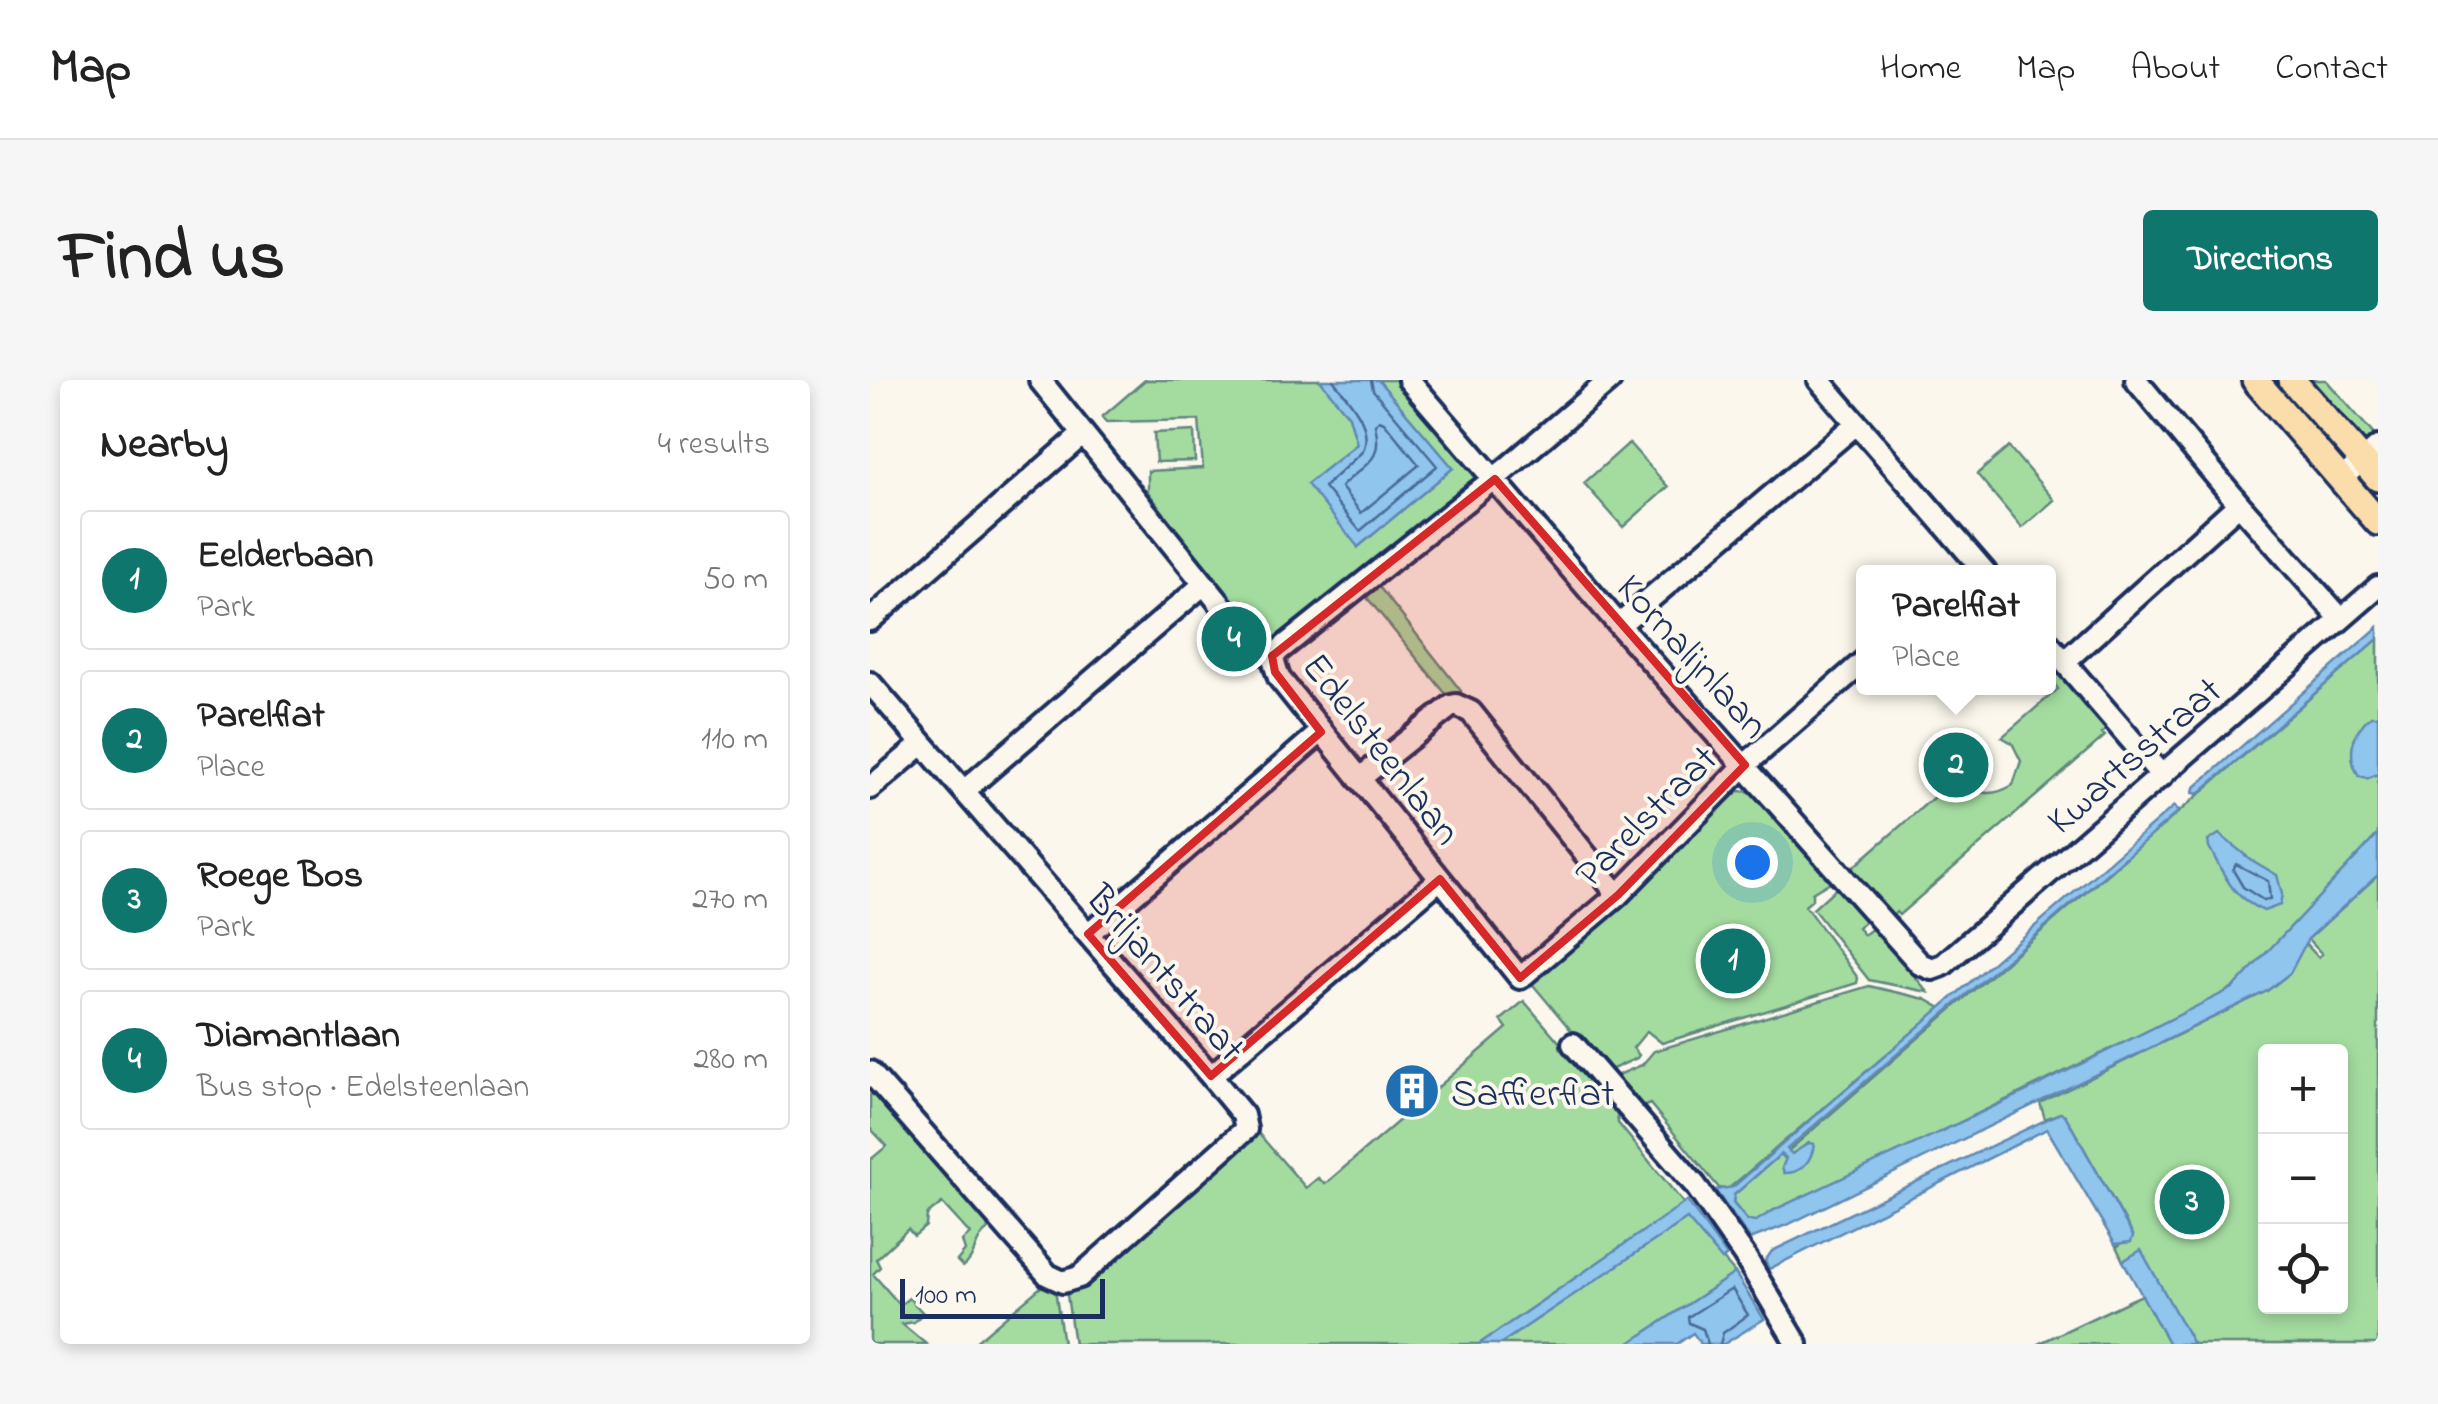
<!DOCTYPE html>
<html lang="en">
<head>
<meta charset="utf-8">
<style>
  :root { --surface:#fff; --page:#f6f6f6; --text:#222; --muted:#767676; --line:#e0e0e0; --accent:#0f766e }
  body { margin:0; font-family:"Indie Flower",sans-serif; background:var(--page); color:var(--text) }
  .controls { position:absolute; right:30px; bottom:30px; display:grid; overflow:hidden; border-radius:10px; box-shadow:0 5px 15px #0003 }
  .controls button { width:90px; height:90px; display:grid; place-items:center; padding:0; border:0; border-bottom:2px solid var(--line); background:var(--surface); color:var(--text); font:50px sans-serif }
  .scale { position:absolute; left:30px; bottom:25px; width:205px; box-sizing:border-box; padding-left:10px; border:5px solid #1b2f5e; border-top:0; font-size:28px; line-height:35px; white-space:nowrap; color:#1b2f5e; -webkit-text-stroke:8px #fbf7ec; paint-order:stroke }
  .you { position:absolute; left:882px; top:482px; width:35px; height:35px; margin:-25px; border:8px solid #fff; border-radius:50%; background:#1a73e8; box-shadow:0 0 0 15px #1a73e833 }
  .badge { display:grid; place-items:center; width:65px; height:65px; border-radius:50%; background:var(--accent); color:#fff; font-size:32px; font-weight:700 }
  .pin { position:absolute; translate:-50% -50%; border:5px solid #fff; box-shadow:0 2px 10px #0006 }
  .popup { position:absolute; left:986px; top:185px; width:200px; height:130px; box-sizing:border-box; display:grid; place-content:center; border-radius:10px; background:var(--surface); filter:drop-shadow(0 2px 8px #0005); font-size:32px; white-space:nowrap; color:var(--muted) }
  .popup b { font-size:38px; color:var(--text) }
  .popup::after { content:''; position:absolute; left:50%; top:100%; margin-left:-20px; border:20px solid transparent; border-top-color:var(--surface) }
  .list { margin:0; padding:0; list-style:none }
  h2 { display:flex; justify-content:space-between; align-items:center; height:130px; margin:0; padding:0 40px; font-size:42px }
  h2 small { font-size:32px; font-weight:400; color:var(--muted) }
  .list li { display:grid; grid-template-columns:65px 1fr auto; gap:30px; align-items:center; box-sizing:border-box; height:140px; margin:0 20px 20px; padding:0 20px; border:2px solid var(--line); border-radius:10px }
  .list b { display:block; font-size:38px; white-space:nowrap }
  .list p { margin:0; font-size:32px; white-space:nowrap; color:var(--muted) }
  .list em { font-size:32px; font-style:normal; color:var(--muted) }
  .icon { flex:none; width:55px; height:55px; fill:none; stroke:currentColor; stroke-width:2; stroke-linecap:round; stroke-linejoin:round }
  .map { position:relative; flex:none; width:1508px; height:964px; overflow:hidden; border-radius:10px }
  header { display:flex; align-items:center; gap:60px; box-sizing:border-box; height:140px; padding:0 50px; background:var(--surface); border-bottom:2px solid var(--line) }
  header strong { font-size:48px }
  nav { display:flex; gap:55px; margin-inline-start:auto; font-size:35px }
  .intro { display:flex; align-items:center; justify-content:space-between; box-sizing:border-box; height:240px; padding:0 60px }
  h1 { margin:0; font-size:70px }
  .button { padding:25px 45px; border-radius:10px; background:var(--accent); color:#fff; font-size:35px; font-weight:700 }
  main { display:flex; gap:60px; padding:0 60px }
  aside { flex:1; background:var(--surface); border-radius:10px; box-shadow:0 5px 15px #0003 }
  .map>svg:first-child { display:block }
</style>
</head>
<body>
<header>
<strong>Map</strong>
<nav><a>Home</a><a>Map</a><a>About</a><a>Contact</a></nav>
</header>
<div class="intro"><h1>Find us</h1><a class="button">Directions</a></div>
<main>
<aside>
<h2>Nearby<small>4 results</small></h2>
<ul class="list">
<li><span class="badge">1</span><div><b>Eelderbaan</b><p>Park</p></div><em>50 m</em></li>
<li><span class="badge">2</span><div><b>Parelflat</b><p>Place</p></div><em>110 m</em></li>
<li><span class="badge">3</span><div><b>Roege Bos</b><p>Park</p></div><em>270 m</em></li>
<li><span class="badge">4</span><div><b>Diamantlaan</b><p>Bus stop · Edelsteenlaan</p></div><em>280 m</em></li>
</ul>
</aside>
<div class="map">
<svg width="1508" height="964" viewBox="0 0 1508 964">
  <rect width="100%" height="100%" fill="#fbf7ec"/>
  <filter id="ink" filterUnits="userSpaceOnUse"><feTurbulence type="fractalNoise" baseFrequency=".01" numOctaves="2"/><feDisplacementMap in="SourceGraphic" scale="20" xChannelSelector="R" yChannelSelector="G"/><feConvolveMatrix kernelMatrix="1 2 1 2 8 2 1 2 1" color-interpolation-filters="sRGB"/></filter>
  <g filter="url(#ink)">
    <path fill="#a4dca0" stroke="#60867f" stroke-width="2.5" fill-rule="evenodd" d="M275 0H450L479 36 487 64 488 167 583 88 508 0H532L612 95 401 266H395L278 112V91L333 88 329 40 236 42 232 37Z
      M1439 0H1456L1505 56 1495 65Z
      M324 51 325 81 286 82 284 53Z
      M759 63 798 107 753 147 714 103Z
      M1139 67 1184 120 1152 148 1107 94Z
      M507 204 591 311 580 319 494 214Z
      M1508 259V336L1498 398 1508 394V454L1371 602 1349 616 988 792 904 830 886 842 877 840 863 823 864 815 911 774 916 780 939 763 922 774 917 772Z
      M1179 281 1238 348 1232 353 1235 356 1029 535 1026 532 1021 536 981 489 1088 396C1106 414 1119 419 1143 405L1151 381 1142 363 1132 357 1188 309 1179 297Z
      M868 411 884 412 962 501 942 513V520L935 526 988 598 987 603 792 663 777 651 763 668 769 675 767 678 736 692 659 600 745 533Z
      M1508 495V964H1323L1271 871 1253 881 1245 864 1248 866 1263 855 1195 735 1190 733 1175 739 1170 723 1397 611 1420 593 1435 563 1448 577 1452 574 1438 559ZM1396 672H1470V926H1396Z
      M967 507 996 540 988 548 994 555 1003 548 1058 612 999 600 943 529Z
      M999 606 1055 619 1071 628 857 810 849 808 780 724 769 728 741 698 772 685 784 671Z
      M654 621 746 728 748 743 814 824 609 964H204L197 915 388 753 436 808 448 798 455 804 637 648 631 640Z
      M5 711 115 837 118 849C104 859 106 878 93 887L87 881 95 871 92 861 100 854 72 823 57 835 56 846 44 856 38 849 6 879 10 887 3 894 30 925 39 918 53 933 44 942 32 944 56 964H0V780L17 766 0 748V715Z
      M817 838 865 893 758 964H630Z
      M178 901 185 909 193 964H103Z
      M1272 915 1299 964H1168L1261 920Z"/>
    <path fill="#90c5ee" stroke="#6189b4" stroke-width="2.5" d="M450 0H508L583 88 488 167 437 104 487 64 479 36Z
      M1508 247V259L1328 414 1323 413 1324 408Z
      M1501 336H1508V394L1498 398 1489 396C1476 376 1482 351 1501 336Z
      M1304 426 1308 432 917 769 922 774 939 763 944 764C942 780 932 794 914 793L912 788 916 778 911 774 864 815 863 823 877 840 886 841 904 830 1157 711 1363 608 1508 454V495L1438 559 1420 593 1397 611 919 844 880 859 845 810 863 807Z
      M1349 454 1380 479 1407 495 1412 514 1410 525 1394 531C1361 517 1355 496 1339 467L1338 461Z
      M1190 733 1195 735 1263 856 1261 862 1245 864 1177 749 899 889 895 881 902 871Z
      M817 821 857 876 852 880 817 839 630 964H609Z
      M1271 870 1323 964H1299L1253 881Z
      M865 893 894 939 854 964H831L823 953 807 964H758Z"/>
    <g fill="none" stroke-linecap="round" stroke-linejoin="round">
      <path stroke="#4a6b98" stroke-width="2.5" d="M463 0C478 19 504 45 493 71L454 107 490 151 567 86 503 10 501 0
        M509 40 514 42 549 85 491 133 471 107C494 83 514 83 505 45Z
        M1366 484 1398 501 1400 519 1393 520 1373 507 1363 490Z
        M838 964 833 949 819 943 818 937 862 909 878 935 853 953 850 964"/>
      <g stroke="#1b2f5e" stroke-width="28">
        <path id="minor" d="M170 0 388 271 402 276
          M539 0 749 245 1050 584 1062 589 1073 585 1508 207
          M949 0 1115 192
          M1266 0 1369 124 1471 239
          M1471 99 1508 67
          M0 240 213 54
          M749 245 986 44
          M1178 263 1292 396
          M402 276 409 298 650 598 748 515 875 385 994 281
          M402 276 636 89 740 0
          M1195 281 1369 124
          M0 303 341 696 373 735 376 749 209 897 193 902 178 895 0 692
          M489 399 581 326 586 325 601 332 748 515
          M0 408 51 365
          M94 411 334 204
          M218 554 451 352
          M703 664 825 805 874 875 927 964
          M341 696 570 499"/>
      </g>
      <g stroke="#1b2f5e" stroke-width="32">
        <path id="major" d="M1385 0 1508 142
          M1422 0 1508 98"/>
      </g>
      <use href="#minor" stroke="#fbf7ec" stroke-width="20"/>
      <use href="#major" stroke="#fbddab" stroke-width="25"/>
    </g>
  </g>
  <path fill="#d62828" fill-opacity="0.2" stroke="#d62828" stroke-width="8" stroke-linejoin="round" d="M625 99 875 385 748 515 650 598 570 499 341 696 218 554 451 352 405 292 402 276Z"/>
  <defs>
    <g id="building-disc" transform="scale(2.875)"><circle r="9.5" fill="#1f6fb2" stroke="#fbf7ec"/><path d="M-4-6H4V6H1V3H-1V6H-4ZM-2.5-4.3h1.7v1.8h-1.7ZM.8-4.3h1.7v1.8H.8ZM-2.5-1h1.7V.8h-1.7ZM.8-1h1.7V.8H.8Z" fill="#fff"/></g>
  </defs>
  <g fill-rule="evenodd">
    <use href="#building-disc" x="542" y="711"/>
  </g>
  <g text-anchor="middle" stroke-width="8" stroke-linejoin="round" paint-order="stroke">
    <g font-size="40" fill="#1b2f5e" stroke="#fbf7ec">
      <text transform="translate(824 275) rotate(48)" y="14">Kornalijnlaan</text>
      <text transform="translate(513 368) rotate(52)" y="14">Edelsteenlaan</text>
      <text transform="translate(1263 374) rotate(-41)" y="14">Kwartsstraat</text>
      <text transform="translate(775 435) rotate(-45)" y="14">Parelstraat</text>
      <text transform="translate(297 592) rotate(49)" y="14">Briljantstraat</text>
    </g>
    <g font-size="40" fill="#1b2f5e" stroke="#fbf7ec" text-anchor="start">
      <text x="581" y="725">Saffierflat</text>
    </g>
  </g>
</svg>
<div class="controls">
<button>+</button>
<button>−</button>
<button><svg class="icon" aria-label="locate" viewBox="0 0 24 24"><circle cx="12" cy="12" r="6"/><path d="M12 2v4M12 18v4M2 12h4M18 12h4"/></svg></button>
</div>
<div class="scale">100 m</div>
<div class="you"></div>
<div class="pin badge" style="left:863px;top:581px">1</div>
<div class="pin badge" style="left:1086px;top:385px">2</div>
<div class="popup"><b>Parelflat</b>Place</div>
<div class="pin badge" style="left:1322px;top:822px">3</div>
<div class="pin badge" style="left:364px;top:259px">4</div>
</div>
</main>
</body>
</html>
